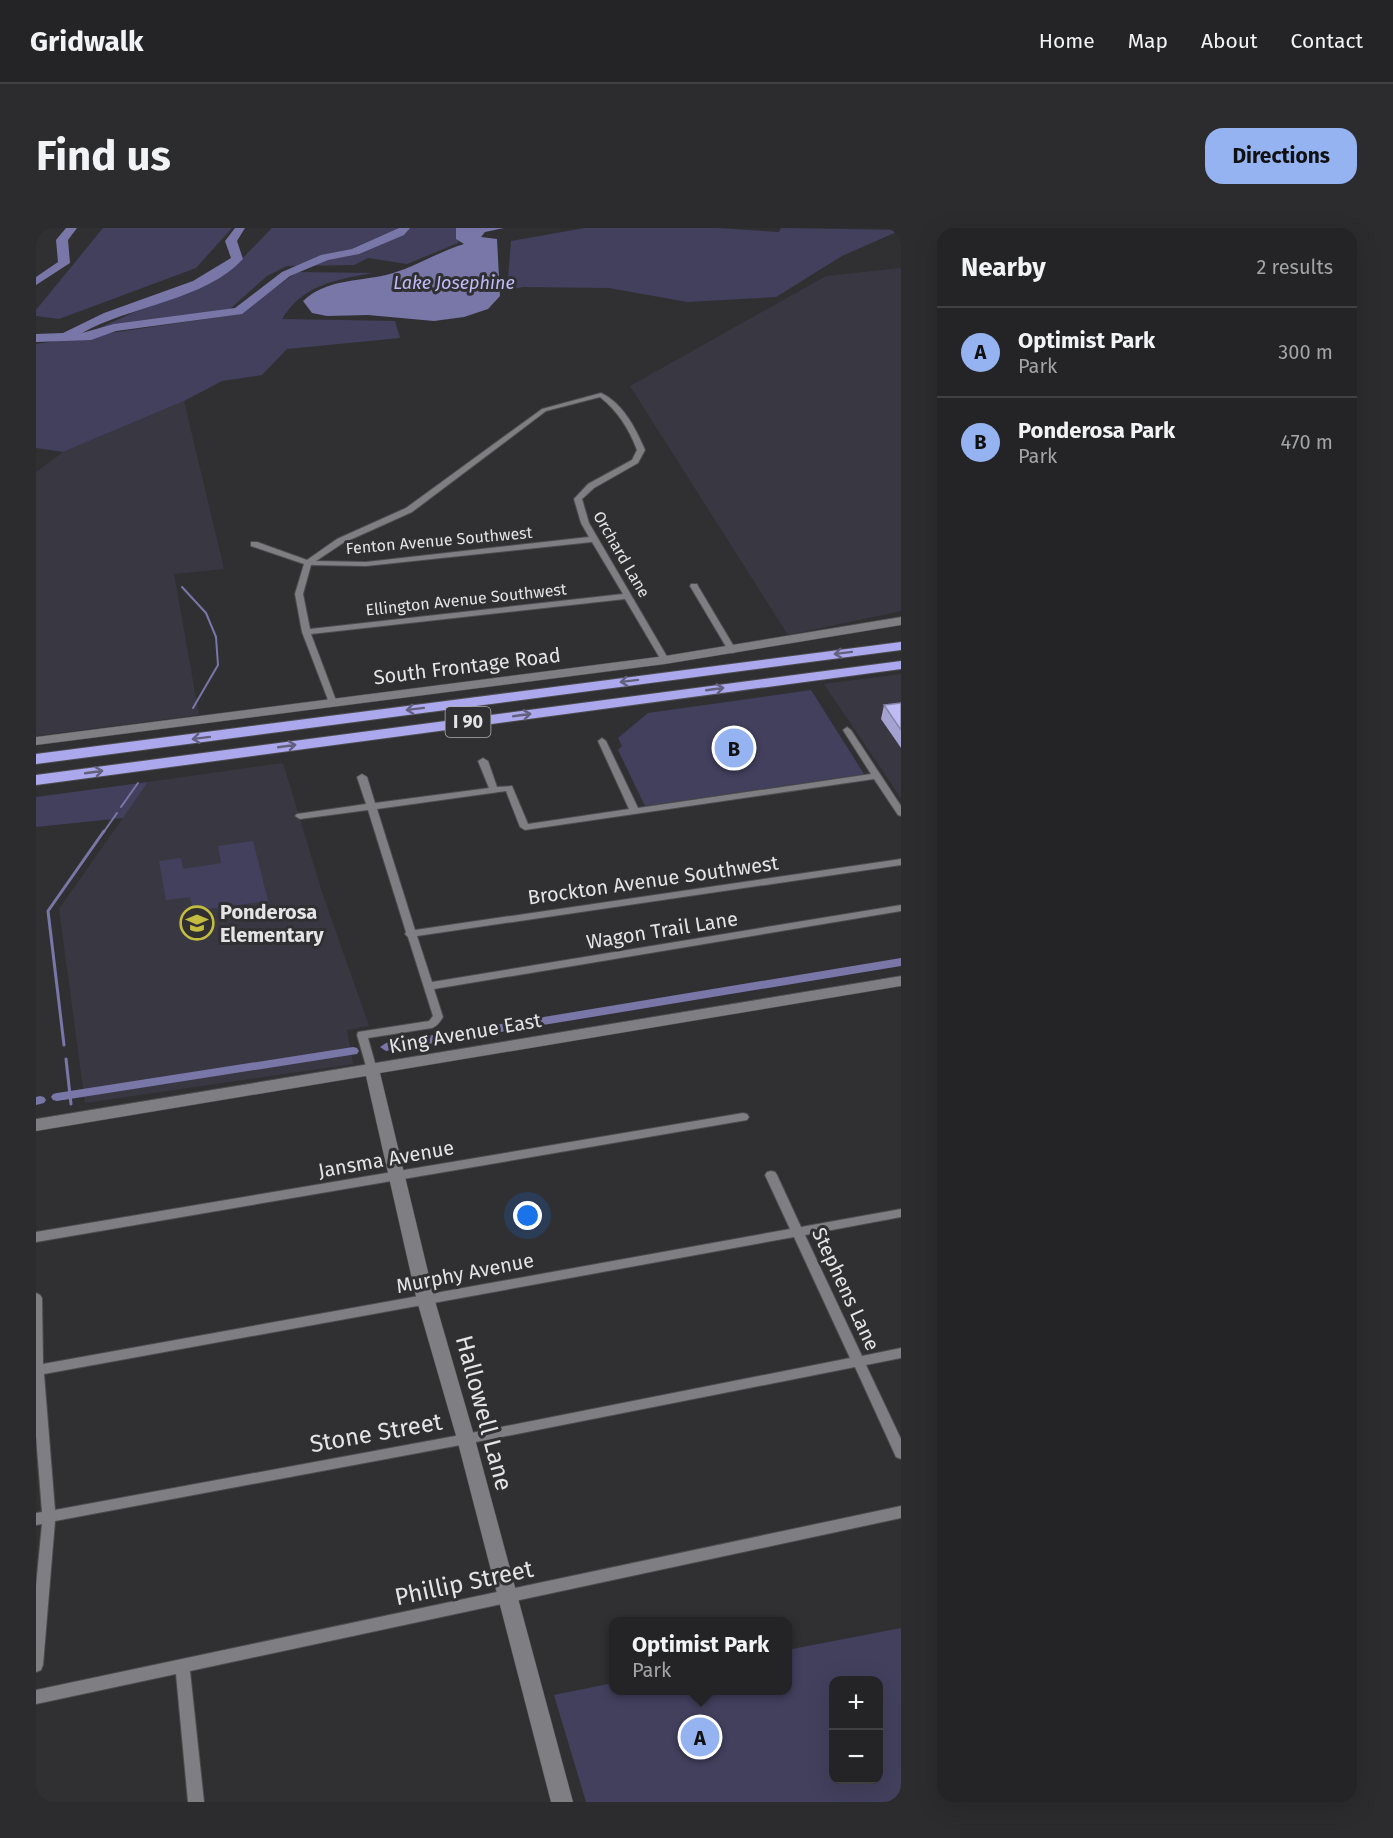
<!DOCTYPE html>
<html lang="en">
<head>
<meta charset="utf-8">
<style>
  :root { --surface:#242426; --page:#2c2c2e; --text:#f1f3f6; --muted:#a3a4a7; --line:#414143; --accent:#95b2f1 }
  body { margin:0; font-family:"Fira Sans",sans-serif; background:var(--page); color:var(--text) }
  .controls { position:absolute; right:18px; bottom:18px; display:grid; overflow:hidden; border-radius:12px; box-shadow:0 6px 24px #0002 }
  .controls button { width:54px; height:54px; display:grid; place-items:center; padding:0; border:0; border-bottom:2px solid var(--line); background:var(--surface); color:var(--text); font:30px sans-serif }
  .you { position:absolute; left:492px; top:988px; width:21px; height:21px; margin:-15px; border:4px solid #fff; border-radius:50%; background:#1a73e8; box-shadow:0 0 0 9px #1a73e833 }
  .badge { display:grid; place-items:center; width:39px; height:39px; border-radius:50%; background:var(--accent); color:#111; font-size:20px; font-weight:700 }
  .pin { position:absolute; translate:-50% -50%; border:3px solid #fff; box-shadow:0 2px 6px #0006 }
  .popup { position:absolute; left:573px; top:1389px; width:183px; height:78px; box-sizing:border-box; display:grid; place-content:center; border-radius:12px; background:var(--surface); filter:drop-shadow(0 2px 4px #0005); font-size:20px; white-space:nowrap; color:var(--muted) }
  .popup b { font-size:22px; color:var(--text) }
  .popup::after { content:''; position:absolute; left:50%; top:100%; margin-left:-12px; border:12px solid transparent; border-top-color:var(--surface) }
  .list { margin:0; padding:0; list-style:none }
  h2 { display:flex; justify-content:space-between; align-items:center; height:78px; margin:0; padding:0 24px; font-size:26px }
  h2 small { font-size:20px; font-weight:400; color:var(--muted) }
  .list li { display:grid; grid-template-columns:39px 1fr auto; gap:18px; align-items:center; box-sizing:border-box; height:90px; padding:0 24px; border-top:2px solid var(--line) }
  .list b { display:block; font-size:22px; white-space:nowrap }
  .list p { margin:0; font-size:20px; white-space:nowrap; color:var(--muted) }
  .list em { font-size:20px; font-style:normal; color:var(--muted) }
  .map { position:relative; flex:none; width:865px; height:1574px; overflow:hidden; border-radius:18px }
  header { display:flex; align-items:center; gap:36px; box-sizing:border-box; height:84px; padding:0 30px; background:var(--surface); border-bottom:2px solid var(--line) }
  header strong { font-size:28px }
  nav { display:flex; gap:33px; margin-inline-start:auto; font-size:21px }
  .intro { display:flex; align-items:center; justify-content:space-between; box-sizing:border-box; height:144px; padding:0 36px }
  h1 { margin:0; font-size:42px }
  .button { padding:15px 27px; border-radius:18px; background:var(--accent); color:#111; font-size:21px; font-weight:700 }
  main { display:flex; gap:36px; padding:0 36px }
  aside { flex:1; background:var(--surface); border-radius:18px; box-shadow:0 6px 24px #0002 }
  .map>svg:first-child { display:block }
</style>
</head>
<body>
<header>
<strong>Gridwalk</strong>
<nav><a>Home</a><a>Map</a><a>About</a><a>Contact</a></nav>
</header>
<div class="intro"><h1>Find us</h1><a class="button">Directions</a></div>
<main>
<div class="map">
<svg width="865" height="1574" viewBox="0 0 865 1574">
  <rect width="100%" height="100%" fill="#303033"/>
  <path fill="#393842" d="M865 40V383L752 407 594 158 790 48Z
    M148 173 188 341 138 346 163 487 0 508V244L27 224Z
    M865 446V570L788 456Z
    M247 535 286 664 333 798 311 802 317 836 49 875 23 681 112 554Z"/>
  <path fill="#42405d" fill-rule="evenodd" d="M67 0H196L160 40 23 91 0 88V82Z
    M236 0H425L422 15 371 36 332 30 318 37 251 38 231 48 194 81 61 101 197 40Z
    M549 0H681L743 4 745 0 865 2 806 28 740 69 651 74 573 60 487 59 471 62 475 13Z
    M261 44 337 45C299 52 268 56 246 91L359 93 364 110 251 121 226 147 186 153 148 173 27 224 0 220V116L203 86Z
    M775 462 828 546 609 578 582 522 586 518 582 510 612 485Z
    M112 554 87 590 0 599V569Z
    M217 613 232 673 157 683 154 669 130 672 123 633 145 630 147 641 185 635 182 618Z
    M865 1400V1574H550L518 1467 577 1455V1462H751V1422ZM798 1452H842V1552H798Z"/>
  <path fill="#7976a8" d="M420 0H468L449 4 445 9 461 11 464 68 452 81 428 89 398 93 332 87 291 88 276 85 267 73C291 51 319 54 350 47 376 41 401 24 428 16L420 11Z"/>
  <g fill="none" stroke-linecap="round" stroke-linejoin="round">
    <path stroke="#7976a8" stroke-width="2" d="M146 359 170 385 180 409 182 437 157 480
      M85 579 102 555
      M67 605 81 585"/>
    <path stroke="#7976a8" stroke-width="3" d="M28 817 12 683 68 603
      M30 831 35 876"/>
    <path fill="#7976a8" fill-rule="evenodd" d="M865 730V738L350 823 344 819 350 815Z
      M317 819 321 820 323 823 321 826 21 873 17 872 15 869 17 866 21 865Z
      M4 868 8 869 10 872 8 875 0 877V869Z"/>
    <path fill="#7976a8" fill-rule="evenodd" d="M30 0H41L32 12 34 35 0 57V49L22 34 20 12Z
      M199 0H209L201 13 207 31C170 72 93 78 46 105L78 96 199 80 246 44 285 27 316 21 363 0H374L368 7 323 26 292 32 254 48 206 86 80 103 55 112 0 114V106L27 105 68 85 157 53 195 30 189 13Z"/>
    <g stroke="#4d4d50" stroke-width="2">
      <path id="street" d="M565 165C587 175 600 201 609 222L602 235 558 260 546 271 553 295 633 432 632 434H626L625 432 589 371 275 406 301 475 297 478 294 477 266 404 259 366 268 336 215 318V314H221L271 332 301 311 370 280 506 181ZM564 169C582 183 593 201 601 222L596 232 552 256 538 271 545 295 553 309 330 334 280 333 307 315 376 284 510 183ZM556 314 587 366 274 401 267 366 275 337 330 338Z
        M655 356H661L662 358 700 422 699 424 696 425 692 422 654 358Z
        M811 499 815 502 865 578V588L862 587 838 551 489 602 484 599 470 563 341 581 379 702 865 631V637L381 708 396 754 865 677V683L398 761 407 789C404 794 401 798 396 800L332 810 341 842 336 846 332 845 321 807 322 804 393 793 397 788 372 709 369 706 370 704 332 582 264 591 259 588 261 586 330 576 321 549 326 546 331 549 339 575 453 560 442 533 447 530 452 533 461 559 476 558 492 596 593 581 562 513 566 510 570 513 602 580 835 546 807 502Z
        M707 885 711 886 713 889 711 892 0 1014V1004Z
        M735 943 739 944 741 947 765 999 865 981V989L769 1007 826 1128 865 1120V1130L830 1137 865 1211V1231L860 1229 819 1139 430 1216 19 1293 7 1437 5 1442 0 1444V1358L6 1296 0 1297V1285L6 1284 0 1208V1065L4 1067 6 1070 7 1136 754 1001 729 947 731 944ZM758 1009 814 1130 430 1206 19 1282 8 1146Z
        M865 1278V1290L154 1443 168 1574H152L140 1446 0 1476V1462Z"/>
    </g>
    <g stroke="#4d4d50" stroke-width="1">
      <path id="secondary" d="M865 389V397L629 436 0 517V509L629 428Z
        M865 748V758L344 845 399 1073 439 1211 537 1574H515L421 1211 381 1073 330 848 0 903V891Z"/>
    </g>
    <g stroke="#4d4d50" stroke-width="2">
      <path id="highway" d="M865 414V422L0 536V526Z
        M865 433V441L0 557V547Z"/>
    </g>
    <use href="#street" fill="#7e7e83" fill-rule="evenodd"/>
    <use href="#secondary" fill="#7e7e83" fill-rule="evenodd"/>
    <use href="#highway" fill="#aca8ed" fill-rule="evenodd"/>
  </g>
  <path fill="#a3a2d0" d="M865 475V520L845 491 848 477Z"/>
  <path fill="#bebcf2" stroke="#8584a9" stroke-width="1.5" d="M865 475V502L848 477Z"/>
  <defs><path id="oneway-shaft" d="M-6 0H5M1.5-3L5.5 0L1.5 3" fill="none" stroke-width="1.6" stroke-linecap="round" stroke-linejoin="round" transform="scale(1.5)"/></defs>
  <g stroke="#62607d">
    <use href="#oneway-shaft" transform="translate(807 425) rotate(173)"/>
    <use href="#oneway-shaft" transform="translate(593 453) rotate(173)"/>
    <use href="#oneway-shaft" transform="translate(679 461) rotate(-8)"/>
    <use href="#oneway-shaft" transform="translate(379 481) rotate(173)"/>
    <use href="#oneway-shaft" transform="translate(486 487) rotate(-8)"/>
    <use href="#oneway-shaft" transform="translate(165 510) rotate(173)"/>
    <use href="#oneway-shaft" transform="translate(251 518) rotate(-8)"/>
    <use href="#oneway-shaft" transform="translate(58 544) rotate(-8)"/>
  </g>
  <defs>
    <g id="school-ring" transform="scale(1.725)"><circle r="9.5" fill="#303033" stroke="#c3bd3f" stroke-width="1.5"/><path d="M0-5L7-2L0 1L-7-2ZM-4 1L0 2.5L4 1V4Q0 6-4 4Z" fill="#c3bd3f"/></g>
  </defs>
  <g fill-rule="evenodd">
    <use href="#school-ring" x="161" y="695"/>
  </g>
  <g text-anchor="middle" stroke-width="6" stroke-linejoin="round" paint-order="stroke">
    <g font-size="16" fill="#e4e4e7" stroke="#303033">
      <text transform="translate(403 312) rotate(-5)" y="6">Fenton Avenue Southwest</text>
      <text transform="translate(586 326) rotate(60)" y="6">Orchard Lane</text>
      <text transform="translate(430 371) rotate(-6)" y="6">Ellington Avenue Southwest</text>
    </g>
    <g font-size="18" font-style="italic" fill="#bebbf8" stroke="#303033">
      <text x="418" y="61">Lake Josephine</text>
    </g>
    <rect fill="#303033" stroke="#aeaeb1" stroke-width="1.5" x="409.5" y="479" width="45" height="30" rx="4.5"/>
    <g font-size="18" font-weight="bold" fill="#e4e4e7">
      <text x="432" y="500">I 90</text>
    </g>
    <g font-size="20" fill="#e4e4e7" stroke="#303033">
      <text transform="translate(431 438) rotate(-7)" y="7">South Frontage Road</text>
      <text transform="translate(617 652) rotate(-8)" y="7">Brockton Avenue Southwest</text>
      <text transform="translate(626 702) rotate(-9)" y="7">Wagon Trail Lane</text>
      <text transform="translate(429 805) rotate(-10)" y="7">King Avenue East</text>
      <text transform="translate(350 931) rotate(-10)" y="7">Jansma Avenue</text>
      <text transform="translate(429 1045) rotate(-11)" y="7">Murphy Avenue</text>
      <text transform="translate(810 1061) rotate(65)" y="7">Stephens Lane</text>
    </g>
    <g font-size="20" font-weight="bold" fill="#e4e4e7" stroke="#303033" text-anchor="start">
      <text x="184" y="691">Ponderosa<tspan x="184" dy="23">Elementary</tspan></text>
    </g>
    <g font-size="24" fill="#e4e4e7" stroke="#303033">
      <text transform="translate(448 1185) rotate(75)" y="8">Hallowell Lane</text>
      <text transform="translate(340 1205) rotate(-10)" y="8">Stone Street</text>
      <text transform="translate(428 1355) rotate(-12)" y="8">Phillip Street</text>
    </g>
  </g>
</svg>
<div class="controls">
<button>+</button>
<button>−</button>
</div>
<div class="you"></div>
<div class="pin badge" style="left:664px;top:1509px">A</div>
<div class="popup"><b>Optimist Park</b>Park</div>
<div class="pin badge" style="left:698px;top:520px">B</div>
</div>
<aside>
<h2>Nearby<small>2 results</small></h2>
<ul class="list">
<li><span class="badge">A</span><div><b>Optimist Park</b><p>Park</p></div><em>300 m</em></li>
<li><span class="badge">B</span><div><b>Ponderosa Park</b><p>Park</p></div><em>470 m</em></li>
</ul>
</aside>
</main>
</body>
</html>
